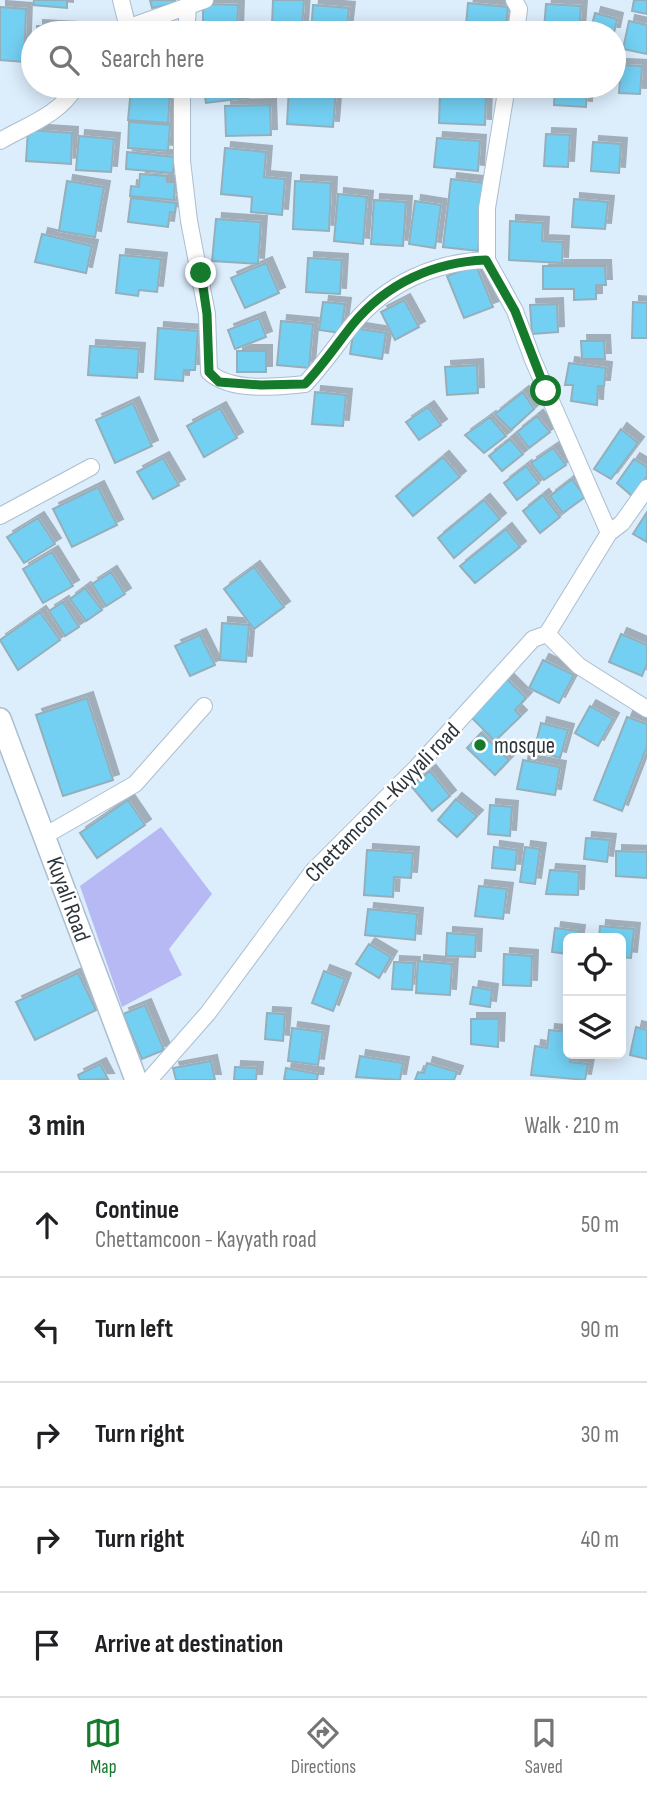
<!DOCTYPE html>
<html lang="en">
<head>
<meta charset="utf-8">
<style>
  :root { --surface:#fff; --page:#f2f2f2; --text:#202124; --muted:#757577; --line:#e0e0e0; --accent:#157a2c }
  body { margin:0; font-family:"Sofia Sans Condensed",sans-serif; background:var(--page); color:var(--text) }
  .controls { position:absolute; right:21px; bottom:21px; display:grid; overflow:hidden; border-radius:10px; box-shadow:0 4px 18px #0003 }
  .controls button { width:63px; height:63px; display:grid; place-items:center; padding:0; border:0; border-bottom:2px solid var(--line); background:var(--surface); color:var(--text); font:35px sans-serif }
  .stop { position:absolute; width:21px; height:21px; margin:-16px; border:5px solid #157a2c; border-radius:50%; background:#fff }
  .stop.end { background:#157a2c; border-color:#fff; box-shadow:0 2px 7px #0008 }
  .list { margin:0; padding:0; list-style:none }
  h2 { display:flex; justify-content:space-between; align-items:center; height:91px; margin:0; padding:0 28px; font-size:30px }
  h2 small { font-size:23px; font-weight:400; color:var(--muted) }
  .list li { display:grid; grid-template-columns:46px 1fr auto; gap:21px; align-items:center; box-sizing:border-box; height:105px; padding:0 28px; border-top:2px solid var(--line) }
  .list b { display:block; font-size:26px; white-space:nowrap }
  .list p { margin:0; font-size:23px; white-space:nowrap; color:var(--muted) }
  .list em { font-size:23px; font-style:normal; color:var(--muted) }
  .icon { flex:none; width:38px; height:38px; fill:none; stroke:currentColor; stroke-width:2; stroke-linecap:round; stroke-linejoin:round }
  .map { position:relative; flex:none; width:647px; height:1080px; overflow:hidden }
  .search { position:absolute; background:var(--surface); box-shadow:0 4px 18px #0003; left:21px; right:21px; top:21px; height:77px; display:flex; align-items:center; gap:18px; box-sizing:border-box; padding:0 24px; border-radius:38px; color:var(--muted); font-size:26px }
  .sheet { height:616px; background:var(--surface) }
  nav { display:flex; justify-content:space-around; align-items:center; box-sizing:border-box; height:98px; border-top:2px solid var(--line); background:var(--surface); font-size:19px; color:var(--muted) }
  nav a { display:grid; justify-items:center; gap:4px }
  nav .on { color:var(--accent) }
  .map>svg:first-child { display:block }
</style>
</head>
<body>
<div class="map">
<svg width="647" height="1080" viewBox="0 0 647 1080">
  <defs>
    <filter id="shadow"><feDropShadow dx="6" dy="-6" stdDeviation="0" flood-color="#0004"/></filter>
  </defs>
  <rect width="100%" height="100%" fill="#dcedfc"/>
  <path fill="#b7b9f5" d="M161 827 212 894 169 949 182 975 122 1007 80 886Z"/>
  <path fill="#73d0f3" stroke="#95afba" stroke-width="2" filter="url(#shadow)" d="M34 0H67V8L33 5Z
    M150 0H175V3L152 8Z
    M273 0H304L302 27 272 25Z
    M634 0H647V14L632 11Z
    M468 3 508 7 505 33H483V27L466 25Z
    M203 4 238 5 237 33H203Z
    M546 4 581 6 579 32 544 29Z
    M313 5 349 8 346 33H311Z
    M0 7 26 9 24 62 0 60Z
    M595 13 617 19 614 33H590Z
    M629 21 647 25V54L623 49Z
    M37 26 73 28V33H37Z
    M621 65 642 66 640 94 619 93Z
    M203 86H270L271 95 206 103Z
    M555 86H587L586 107 554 105Z
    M289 87 336 90 333 127 287 124Z
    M131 89 170 92 168 123 128 120Z
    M440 94 486 96 485 125 439 123Z
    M270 105 271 135 226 136 225 106Z
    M129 122 170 125 168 151 128 148Z
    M28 130 72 133 71 164 26 161Z
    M546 134 570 135 568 167 544 166Z
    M79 136 114 139 111 172 76 170Z
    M437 138 480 141 478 171 434 167Z
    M593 142 621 144 619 173 591 171Z
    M225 148 266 152 264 177 285 179 282 215 251 212 252 197 221 194Z
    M127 152 174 157 173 173 126 169Z
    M140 174 167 176V182H175L174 200 130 196 131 186 139 187Z
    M451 179 485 183 478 251 443 247Z
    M67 181 104 187 95 237 59 231Z
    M295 181 331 183 329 231 293 229Z
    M338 194 367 197 363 244 334 241Z
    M131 198 176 203 175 213 170 212 168 227 128 222Z
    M574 199 608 202 605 229 572 227Z
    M374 200 406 202 403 246 371 244Z
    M415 201 441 205 435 248 409 244Z
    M216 219 261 222 258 264 212 261Z
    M510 221 543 223 542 241 563 242 562 263 509 260Z
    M42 234 92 246 86 273 35 262Z
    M120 255 161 259 157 292 139 290 138 296 116 293Z
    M308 258 342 260 340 294 306 292Z
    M266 263 279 293 245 308 231 278Z
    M476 265 493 307 464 318 447 276Z
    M543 266H605L606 285H596V299L574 300V289H543Z
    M404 300 419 327 395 340 381 312Z
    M323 302 345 304 341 333 319 330Z
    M633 302 647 303V338H632Z
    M557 304 558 332 532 334 530 305Z
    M259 318 266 337 235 349 228 330Z
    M281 321 313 324 309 368 277 365Z
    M158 328 198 331 195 370H184L183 381 155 379Z
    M354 328 386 333 382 359 350 354Z
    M581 341H604L605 359H582Z
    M90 346 139 349 137 378 88 375Z
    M237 351H266V372H237Z
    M569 363 606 368 604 386H598L597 405 571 401 573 385H565Z
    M477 365 478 393 447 395 445 367Z
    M315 392 346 395 343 426 312 424Z
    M523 392 534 409 511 430 495 414Z
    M133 403 152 446 115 463 96 420Z
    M428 407 441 425 419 440 406 422Z
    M220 408 237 438 204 457 187 426Z
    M537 416 550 432 529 448 517 432Z
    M490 417 506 436 484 453 465 435Z
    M621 429 638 443 611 479 594 469Z
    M510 439 523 454 502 471 489 456Z
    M553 448 566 465 544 480 531 463Z
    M443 457 460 477 413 516 396 496Z
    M163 458 179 485 153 499 137 472Z
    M634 459 647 467V476L632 496 617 483Z
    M526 466 539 483 517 500 504 483Z
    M572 479 585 497 563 513 550 496Z
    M98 487 117 525 72 547 53 509Z
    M543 495 560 517 540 533 523 511Z
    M484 500 500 519 454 558 438 538Z
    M647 512V542L633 534Z
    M38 518 55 544 24 563 7 537Z
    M506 529 520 547 475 583 460 566Z
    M52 552 73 586 43 603 23 569Z
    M254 567 284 607 254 629 224 589Z
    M111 572 125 594 106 606 92 584Z
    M85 588 102 610 86 621 70 599Z
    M63 602 79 627 65 636 49 611Z
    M40 612 60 640 18 670 0 640Z
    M222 623 249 625 246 662 220 660Z
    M621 634 647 645V663L642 676 609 662Z
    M200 635 215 665 190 676 175 646Z
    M543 660 574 675 559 703 529 688Z
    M507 679 526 698 515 710 521 716 495 741 470 716Z
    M87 698 113 780 63 796 36 715Z
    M590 706 613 719 598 746 575 733Z
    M627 717 647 724V746L622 811 594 800Z
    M541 723 568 730 560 758 534 751Z
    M481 733 509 760 495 775 467 748Z
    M523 760 560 767 555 795 517 789Z
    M430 771 450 796 432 811 411 786Z
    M456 799 477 816 457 837 438 820Z
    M128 800 145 825 97 858 80 833Z
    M490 805 512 807 510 836 488 834Z
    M586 838 610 840 607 862 584 859Z
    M494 847 517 850 515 870 492 868Z
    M525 847 540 849 535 884 520 882Z
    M367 850 413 853 411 878 394 877 393 897 364 895Z
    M616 851 647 852V878L616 876Z
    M550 870 579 872 578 895 546 894Z
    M479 886 507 889 503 919 475 916Z
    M368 909 417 914 415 940 365 935Z
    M600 926 634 929 631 958 621 957V938H599Z
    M555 928 579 931 578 938H568V954L552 952Z
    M447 933 476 935 475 957 446 956Z
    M369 944 391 957 379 978 356 964Z
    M504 954 532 956 531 986 503 985Z
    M418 961 452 964 450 995 416 993Z
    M394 962 414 963 412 990 392 989Z
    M324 971 345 979 333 1011 312 1003Z
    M78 973 96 1010 35 1040 16 1002Z
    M473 987 492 990 490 1007 470 1004Z
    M145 1005 164 1050 142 1059 123 1014Z
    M267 1013 285 1014 283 1041 265 1039Z
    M471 1019H499L498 1047 471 1044Z
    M636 1027 647 1030V1059L630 1055Z
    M292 1028 323 1032 318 1065 288 1061Z
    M549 1030 568 1032 570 1062 588 1064 585 1080 531 1075 535 1046 547 1048Z
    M360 1056 403 1063 400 1080 356 1077Z
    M211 1061 215 1080H176L173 1068Z
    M427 1063 457 1072 454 1080H415L418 1072 424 1073Z
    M100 1064 108 1079 80 1080 78 1075Z
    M235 1067 257 1068 256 1080H234Z
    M286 1068 318 1074 317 1080H284Z"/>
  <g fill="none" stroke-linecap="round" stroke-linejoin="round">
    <g stroke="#aabecf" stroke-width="18">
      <path id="minor" d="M121 0 128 28
        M514 0 519 9 516 33
        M113 33 205 0
        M186 33 188 7
        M182 86V161L189 221 207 314 209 372C230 392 277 387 305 384 323 365 337 344 353 324 387 283 435 262 487 260
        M507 86 487 208V260L515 311 533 360 609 533 547 634
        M0 141C27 125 60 115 76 86
        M0 516 91 467
        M609 533 622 523 647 488
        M46 835 135 784 204 706
        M149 1080 208 1013 313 871 416 768 533 639 547 634 579 666 647 709"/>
    </g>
    <g stroke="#aabecf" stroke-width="24">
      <path id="secondary" d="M0 719 136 1080"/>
    </g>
    <use href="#minor" stroke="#fff" stroke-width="16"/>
    <use href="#secondary" stroke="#fff" stroke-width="21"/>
  </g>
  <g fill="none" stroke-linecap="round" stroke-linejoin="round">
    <path stroke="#157a2c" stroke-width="9" d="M201 273 207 314 209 372 219 382 261 385 305 384C323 365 337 344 353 324 387 283 434 262 486 260L515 311 546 391"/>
  </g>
  <circle fill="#157a2c" stroke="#fff" stroke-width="2.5" cx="480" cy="745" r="7"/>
  <g text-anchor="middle" stroke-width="5" stroke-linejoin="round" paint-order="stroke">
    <g font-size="23" fill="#2d353c" stroke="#fff" text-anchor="start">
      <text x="494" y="753">mosque</text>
    </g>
    <g font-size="23" fill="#2d353c" stroke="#fff">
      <text transform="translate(382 802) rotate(-46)" y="8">Chettamconn -Kuyyali road</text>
      <text transform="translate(69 899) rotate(70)" y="8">Kuyali Road</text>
    </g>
  </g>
</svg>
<div class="controls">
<button><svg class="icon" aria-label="locate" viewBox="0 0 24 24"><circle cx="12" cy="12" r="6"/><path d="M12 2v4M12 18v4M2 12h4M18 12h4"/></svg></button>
<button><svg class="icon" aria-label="layers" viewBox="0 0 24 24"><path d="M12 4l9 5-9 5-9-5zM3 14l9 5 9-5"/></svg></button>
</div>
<div class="stop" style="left:546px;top:391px"></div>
<div class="stop end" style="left:201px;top:273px"></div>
<div class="search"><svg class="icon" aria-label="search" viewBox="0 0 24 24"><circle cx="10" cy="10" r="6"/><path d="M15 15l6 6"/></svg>Search here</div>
</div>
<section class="sheet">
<h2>3 min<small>Walk · 210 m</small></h2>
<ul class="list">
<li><svg class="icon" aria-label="ahead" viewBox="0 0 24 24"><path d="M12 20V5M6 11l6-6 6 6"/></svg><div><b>Continue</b><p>Chettamcoon - Kayyath road</p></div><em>50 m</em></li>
<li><svg class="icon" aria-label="left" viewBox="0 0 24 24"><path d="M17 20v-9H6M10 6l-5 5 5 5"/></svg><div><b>Turn left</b></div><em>90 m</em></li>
<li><svg class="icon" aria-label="right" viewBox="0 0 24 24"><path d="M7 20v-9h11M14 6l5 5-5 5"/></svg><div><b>Turn right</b></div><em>30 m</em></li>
<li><svg class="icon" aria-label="right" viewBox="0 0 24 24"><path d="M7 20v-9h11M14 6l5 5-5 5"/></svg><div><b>Turn right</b></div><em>40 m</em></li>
<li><svg class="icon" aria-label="arrive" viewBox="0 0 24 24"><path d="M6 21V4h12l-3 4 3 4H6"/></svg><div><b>Arrive at destination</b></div></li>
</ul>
</section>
<nav>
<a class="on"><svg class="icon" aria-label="map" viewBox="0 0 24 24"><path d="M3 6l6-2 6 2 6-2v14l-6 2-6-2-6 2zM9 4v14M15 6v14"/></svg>Map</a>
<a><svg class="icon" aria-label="directions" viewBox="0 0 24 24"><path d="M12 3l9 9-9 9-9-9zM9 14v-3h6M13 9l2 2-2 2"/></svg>Directions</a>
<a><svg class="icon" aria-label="saved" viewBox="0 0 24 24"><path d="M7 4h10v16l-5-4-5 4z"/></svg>Saved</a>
</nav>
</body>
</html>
